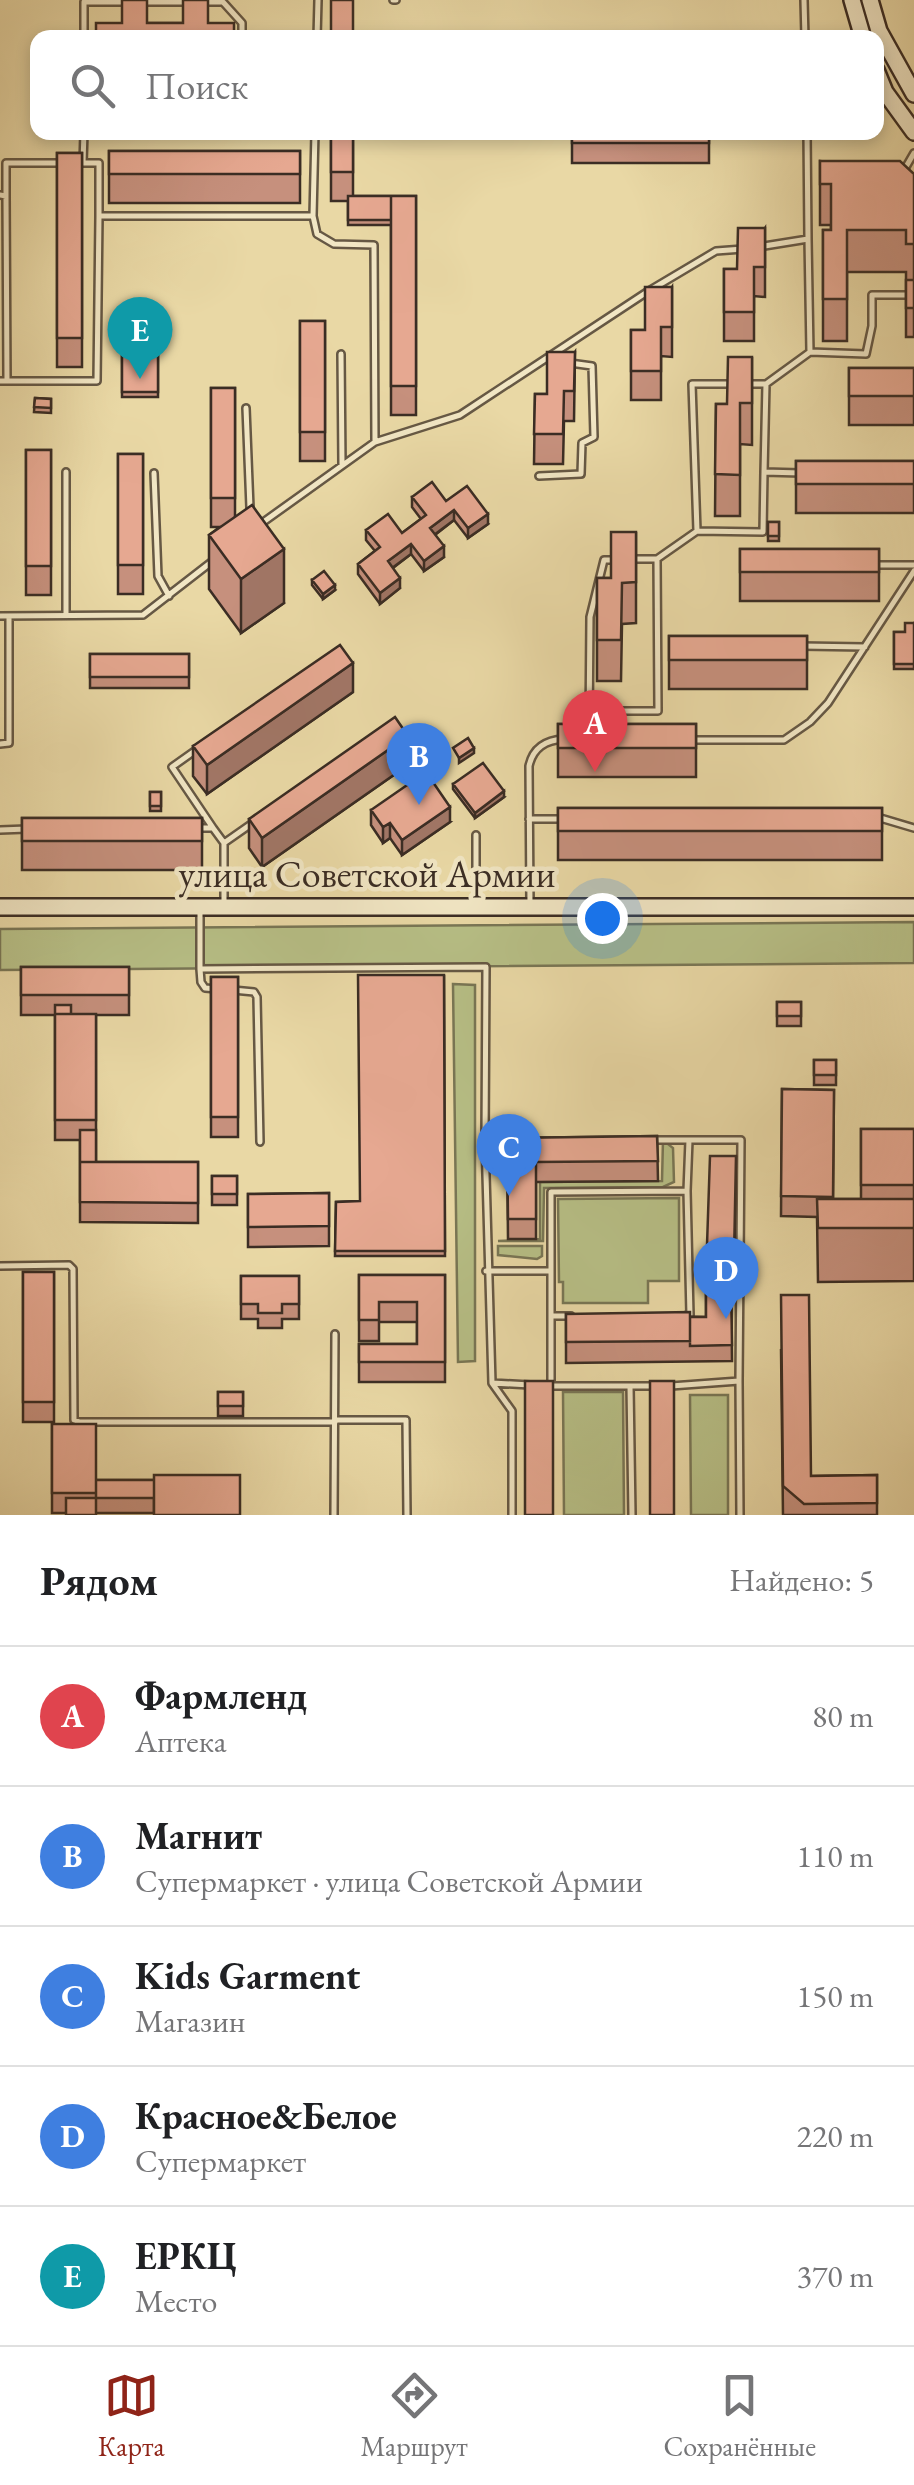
<!DOCTYPE html>
<html lang="ru">
<head>
<meta charset="utf-8">
<style>
  :root { --surface:#fff; --page:#f6f6f6; --text:#202124; --muted:#757577; --line:#e0e0e0; --accent:#8f2418 }
  body { margin:0; font-family:"EB Garamond",serif; background:var(--page); color:var(--text) }
  .you { position:absolute; left:602px; top:918px; width:35px; height:35px; margin:-25px; border:8px solid #fff; border-radius:50%; background:#1a73e8; box-shadow:0 0 0 15px #1a73e833 }
  .badge { display:grid; place-items:center; width:65px; height:65px; border-radius:50%; background:var(--accent); color:#fff; font-size:32px; font-weight:700 }
  .pin { position:absolute; translate:-50% -82px; filter:drop-shadow(0 2px 5px #0008) }
  .pin::after { content:''; position:absolute; top:52px; width:35px; height:30px; background:inherit; clip-path:polygon(0 0,100% 0,50% 100%) }
  .list { margin:0; padding:0; list-style:none }
  h2 { display:flex; justify-content:space-between; align-items:center; height:130px; margin:0; padding:0 40px; font-size:42px }
  h2 small { font-size:32px; font-weight:400; color:var(--muted) }
  .list li { display:grid; grid-template-columns:65px 1fr auto; gap:30px; align-items:center; box-sizing:border-box; height:140px; padding:0 40px; border-top:2px solid var(--line) }
  .list b { display:block; font-size:38px; white-space:nowrap }
  .list p { margin:0; font-size:32px; white-space:nowrap; color:var(--muted) }
  .list em { font-size:32px; font-style:normal; color:var(--muted) }
  .icon { flex:none; width:55px; height:55px; fill:none; stroke:currentColor; stroke-width:2; stroke-linecap:round; stroke-linejoin:round }
  .map { position:relative; flex:none; width:914px; height:1515px; overflow:hidden }
  .search { position:absolute; background:var(--surface); box-shadow:0 5px 15px #0003; left:30px; right:30px; top:30px; height:110px; display:flex; align-items:center; gap:25px; box-sizing:border-box; padding:0 35px; border-radius:20px; color:var(--muted); font-size:38px }
  .sheet { height:830px; background:var(--surface) }
  nav { display:flex; justify-content:space-around; align-items:center; box-sizing:border-box; height:140px; border-top:2px solid var(--line); background:var(--surface); font-size:28px; color:var(--muted) }
  nav a { display:grid; justify-items:center; gap:5px }
  nav .on { color:var(--accent) }
  .map>svg:first-child { display:block }
</style>
</head>
<body>
<div class="map">
<svg width="914" height="1515" viewBox="0 0 914 1515">
  <rect width="100%" height="100%" fill="#e9d8a5"/>
  <filter id="stains"><feTurbulence type="fractalNoise" baseFrequency=".002" numOctaves="4"/><feColorMatrix values="0 0 0 0 .2 0 0 0 0 .09 0 0 0 0 .02 0 0 0 .5 -.17"/></filter>
  <radialGradient id="worn" r=".72"><stop offset=".6" stop-color="#630" stop-opacity="0"/><stop offset="1" stop-color="#630" stop-opacity=".3"/></radialGradient>
  <path fill="#b7bf86" stroke="#797655" stroke-width="2.5" d="M914 922V963L0 970V929Z
    M453 984 475 985V1361L458 1362Z
    M663 1140 673 1148 674 1182 663 1187 544 1188 543 1241H498L540 1239V1182L662 1181Z
    M679 1198V1281H648V1303H563V1282H559L558 1199Z
    M498 1246H542V1256L537 1259 498 1255Z
    M563 1392H623L624 1515H564Z
    M690 1395H728V1515H691Z"/>
  <g fill="none" stroke-linecap="round" stroke-linejoin="round">
    <g stroke="#665844" stroke-width="10">
      <path id="service" d="M393 0H396
        M804 0 805 38
        M144 2H188
        M204 2H223L242 23V38
        M84 38V2H128
        M317 38 318 0
        M78 163H99V216H313L315 132
        M83 163 84 132
        M903 172 914 153
        M0 195 6 196V163H62
        M6 196 7 381
        M313 216 317 234 334 244 374 245 375 442
        M758 247 808 239 807 132
        M810 352 866 354 872 326V295H914
        M341 354 342 465
        M0 381H97L99 216
        M748 384H766L764 472
        M766 384 810 352 808 239
        M246 408 250 508
        M66 472V615
        M154 473 158 576 169 596
        M539 476 581 474 582 443 594 437 592 366 570 363
        M262 523 375 442 460 415 647 292 716 251 743 249
        M697 531 763 532 764 472 801 473
        M634 559H657L697 531 692 384H732
        M872 565H914
        M0 616 143 615 214 560
        M801 646 865 647
        M590 711H658L657 559
        M589 728 590 617 604 560H613
        M692 740H784L810 722 828 703 914 571
        M0 744 9 743V616
        M196 750 172 767 213 828
        M877 817 914 828
        M529 819H561
        M198 828H213L224 843V903
        M0 830 27 829
        M476 835V904
        M224 843 254 822
        M530 906 529 766C533 748 545 740 564 739
        M200 912V969L486 967 485 1139H514
        M200 969 201 982 205 988 217 989
        M233 990 254 992 257 997 260 1142
        M485 1140 492 1383 512 1411V1515
        M655 1140H741L739 1381
        M0 1266 69 1265 73 1269 74 1420 80 1422H335
        M486 1271H551V1384
        M551 1271V1192L687 1191 689 1140
        M687 1315H690L687 1191
        M551 1316H571
        M492 1383 530 1385
        M551 1386H655
        M630 1386 632 1515
        M671 1386 739 1381 740 1515
        M335 1420H406L407 1515
        M334 1515 335 1334"/>
    </g>
    <g stroke="#3b2d24" stroke-width="20">
      <path id="secondary" d="M852 0 863 38
        M870 0 879 31 914 94
        M876 70 885 92 914 132
        M0 907H914"/>
    </g>
    <use href="#service" stroke="#f1e6c4" stroke-width="5"/>
    <use href="#secondary" stroke="#f1e6c4" stroke-width="15"/>
  </g>
  <path fill="#c6907d" stroke="#3b2d24" stroke-width="2.5" d="M147 23H208L234 38H96Z
    M331 132H353V196H416V415H391V225H348V201H331Z
    M572 132H709V163H572Z
    M109 151H300V203H109Z
    M57 153H82V367H57Z
    M820 161 914 174V337H906V272H847V341H823V230H831V225H820Z
    M765 228V297L754 296V341H724V269H737Z
    M672 287V357L661 356V400H631V330H645Z
    M133 309H144V328H133Z
    M300 321H325V461H300Z
    M575 352 574 421H564L563 464H534L535 394H547Z
    M122 355H158V397H122Z
    M752 357V445L740 444V516H715L716 404H727Z
    M849 368H914V425H849Z
    M211 388H235V517L284 603 241 633 209 589V535L220 527H211Z
    M35 398 51 399V413L34 412Z
    M26 450H51V595H26Z
    M118 454H143V594H118Z
    M796 461H914V513H796Z
    M412 497 446 501 488 524 468 538 454 520 435 535 444 557 424 571 411 554 393 568 400 588 380 604 358 574V564L375 551 366 540V530L402 533 421 519 412 507Z
    M768 522H779V541H768Z
    M636 532V623L622 624 621 681H597V578H611Z
    M740 549H879V601H740Z
    M312 580 335 590 323 599 312 585Z
    M914 623V669H894V632H905Z
    M669 636H807V689H669Z
    M90 654H189V688H90Z
    M353 692 207 794 193 776V746Z
    M558 724H696V777H558Z
    M408 765 262 867 249 848V819Z
    M453 784 504 797 475 818 453 789Z
    M150 792H161V811H150Z
    M558 808H882V860H558Z
    M371 810 450 822 402 855 390 838 383 843 371 825Z
    M22 818H202V870H22Z
    M21 967H129V1015H96V1162H198V1223L80 1222V1140H55V1015H21Z
    M444 975 445 1256H335L336 1202 360 1201Z
    M211 977H238V1137H211Z
    M777 1002H801V1026H777Z
    M814 1060H836V1085H814Z
    M782 1089 834 1090 833 1199H861V1129H914V1281L818 1282 817 1217 781 1216Z
    M657 1136 658 1181 536 1182V1239H508L507 1138Z
    M736 1156 734 1277H731L732 1361 566 1363V1314L706 1317V1275Z
    M212 1176H237V1205H212Z
    M329 1193V1246L248 1247V1194Z
    M23 1272H54V1422H23Z
    M359 1275H445V1382H359V1344H417V1322H379V1341H359Z
    M241 1276H299V1319H282V1328H258V1319H241Z
    M781 1349 811 1476 877 1475V1515H783Z
    M218 1392H243V1416H218Z
    M52 1424 96 1480H154V1513H52Z"/>
  <path fill="#a17666" stroke="#3b2d24" stroke-width="2.5" d="M454 510V520L430 538V528Z
    M488 514V524L468 538V528Z
    M411 544V554L388 571V561Z
    M444 546V557L424 571V561Z
    M284 549V603L241 633V579Z
    M400 578V588L380 604V593Z
    M335 585V590L323 599V594Z
    M353 663V692L207 794V765Z
    M408 736V765L262 867V838Z
    M474 748V753L459 763V758Z
    M504 791V797L475 818V813Z
    M450 807V822L402 855V840Z
    M390 823V838L383 843V827Z"/>
  <path fill="#e6a891" stroke="#3b2d24" stroke-width="2.5" d="M122 0H147V23H183V0H208V23H234V38L178 35V38H153V34H122V38H96V23H122Z
    M331 0H353V38H331Z
    M570 32H709V38H570Z
    M331 132H353V172H331Z
    M572 132H709V143H572Z
    M109 151H300V174H109Z
    M57 153H82V338H57Z
    M820 161H900L914 174V244H906V230H847V299H823V230H831V184H820Z
    M348 196H396H391V220H348Z
    M391 196H416V386H391Z
    M738 228H765V267H754V312H724V269H737Z
    M906 280H914V308H906Z
    M645 287H672V327H661V371H631V330H645Z
    M133 309H144V323H133Z
    M300 321H325V432H300Z
    M547 352H575L574 391H564L563 434H534L535 394H547Z
    M122 355H158V392H122Z
    M728 357H752V403H740V475L715 474 716 404H727Z
    M849 368H914V396H849Z
    M211 388H235V498H211Z
    M35 398 51 399V408L34 407Z
    M26 450H51V566H26Z
    M118 454H143V565H118Z
    M796 461H914V484H796Z
    M432 482 446 501 467 486 488 514 468 528 454 510 430 528 444 546 424 561 411 544 388 561 400 578 380 593 358 564 380 547 366 530 388 514 402 533 426 515 412 497Z
    M252 505 284 549 241 579 209 535Z
    M768 522H779V536H768Z
    M611 532H636V582L622 583 621 640H597V578H611Z
    M740 549H879V572H740Z
    M324 571 335 585 323 594 312 580Z
    M905 623H914V664H894V632H905Z
    M669 636H807V660H669Z
    M340 645 353 663 207 765 193 746Z
    M90 654H189V677H90Z
    M395 717 408 736 262 838 249 819Z
    M558 724H696V748H558Z
    M468 738 474 748 459 758 453 748Z
    M483 763 504 791 475 813 453 784Z
    M426 772 450 807 402 840 390 823 383 827 371 810Z
    M150 792H161V806H150Z
    M558 808H882V831H558Z
    M22 818H202V841H22Z
    M21 967H129V995H21Z
    M358 975H444L445 1251H335L336 1202 360 1201Z
    M211 977H238V1117H211Z
    M777 1002H801V1016H777Z
    M55 1005H71V1014H55Z
    M55 1014H96V1120H55Z
    M814 1060H836V1075H814Z
    M782 1089 834 1090 833 1197 781 1196Z
    M861 1129H914V1185H861Z
    M80 1130H96V1162H80Z
    M657 1136 658 1161 536 1162V1219H508L507 1138Z
    M710 1156H736L734 1257H730L731 1275H706Z
    M80 1162H198V1203L80 1202Z
    M212 1176H237V1194H212Z
    M329 1193V1226L248 1227V1194Z
    M817 1199H914V1228H818Z
    M23 1272H54V1402H23Z
    M359 1275H445V1362H359V1344H417V1302H379V1320H359Z
    M241 1276H299V1304H282V1313H258V1304H241Z
    M706 1280H731L732 1345 690 1346V1317H706Z
    M781 1295H809L811 1476 877 1475V1503L804 1504 783 1486Z
    M690 1312V1341L566 1342V1314Z
    M525 1381H553V1515H525Z
    M650 1381H674V1515H650Z
    M218 1392H243V1406H218Z
    M52 1424H96V1493H52Z
    M154 1475H240V1515H154Z
    M96 1480H154V1498H96Z
    M66 1498H96V1515H66Z"/>
  <g text-anchor="middle" stroke-width="9" stroke-linejoin="round" paint-order="stroke">
    <g font-size="38" fill="#3b2d24" stroke="#f1e6c4">
      <text x="367" y="887">улица Советской Армии</text>
    </g>
  </g>
  <rect width="100%" height="100%" filter="url(#stains)"/>
  <rect width="100%" height="100%" fill="url(#worn)"/>
</svg>
<div class="you"></div>
<div class="pin badge" style="left:595px;top:772px;background:#e0444e">A</div>
<div class="pin badge" style="left:419px;top:805px;background:#3f7fe0">B</div>
<div class="pin badge" style="left:509px;top:1196px;background:#3f7fe0">C</div>
<div class="pin badge" style="left:726px;top:1319px;background:#3f7fe0">D</div>
<div class="pin badge" style="left:140px;top:379px;background:#0f9aa8">E</div>
<div class="search"><svg class="icon" aria-label="search" viewBox="0 0 24 24"><circle cx="10" cy="10" r="6"/><path d="M15 15l6 6"/></svg>Поиск</div>
</div>
<section class="sheet">
<h2>Рядом<small>Найдено: 5</small></h2>
<ul class="list">
<li><span class="badge" style="background:#e0444e">A</span><div><b>Фармленд</b><p>Аптека</p></div><em>80 m</em></li>
<li><span class="badge" style="background:#3f7fe0">B</span><div><b>Магнит</b><p>Супермаркет · улица Советской Армии</p></div><em>110 m</em></li>
<li><span class="badge" style="background:#3f7fe0">C</span><div><b>Kids Garment</b><p>Магазин</p></div><em>150 m</em></li>
<li><span class="badge" style="background:#3f7fe0">D</span><div><b>Красное&amp;Белое</b><p>Супермаркет</p></div><em>220 m</em></li>
<li><span class="badge" style="background:#0f9aa8">E</span><div><b>ЕРКЦ</b><p>Место</p></div><em>370 m</em></li>
</ul>
</section>
<nav>
<a class="on"><svg class="icon" aria-label="map" viewBox="0 0 24 24"><path d="M3 6l6-2 6 2 6-2v14l-6 2-6-2-6 2zM9 4v14M15 6v14"/></svg>Карта</a>
<a><svg class="icon" aria-label="directions" viewBox="0 0 24 24"><path d="M12 3l9 9-9 9-9-9zM9 14v-3h6M13 9l2 2-2 2"/></svg>Маршрут</a>
<a><svg class="icon" aria-label="saved" viewBox="0 0 24 24"><path d="M7 4h10v16l-5-4-5 4z"/></svg>Сохранённые</a>
</nav>
</body>
</html>
